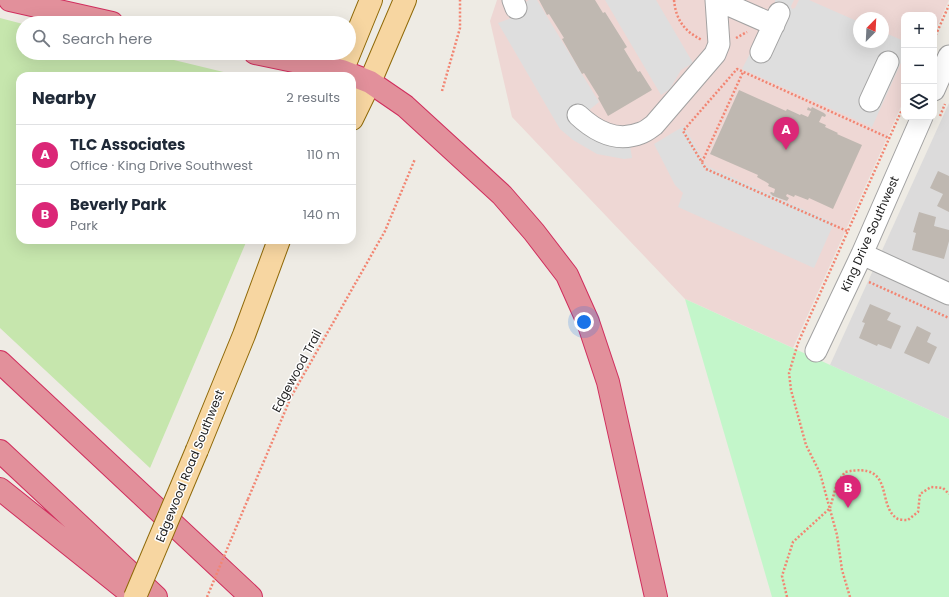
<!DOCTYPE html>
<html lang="en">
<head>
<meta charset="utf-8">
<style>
  :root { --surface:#fff; --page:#f2f2f3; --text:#1f2937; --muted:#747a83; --line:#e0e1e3; --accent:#db2777 }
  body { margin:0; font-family:Poppins,sans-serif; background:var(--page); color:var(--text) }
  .controls { position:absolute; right:12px; top:12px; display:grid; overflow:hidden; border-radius:8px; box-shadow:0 4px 16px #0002 }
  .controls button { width:36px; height:36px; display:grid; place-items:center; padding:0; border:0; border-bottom:1px solid var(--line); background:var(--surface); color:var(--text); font:20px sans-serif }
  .compass { position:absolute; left:853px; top:12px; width:36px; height:36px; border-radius:50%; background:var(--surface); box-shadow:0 4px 16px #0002; rotate:24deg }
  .you { position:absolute; left:584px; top:322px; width:14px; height:14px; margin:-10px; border:3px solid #fff; border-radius:50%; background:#1a73e8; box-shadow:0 0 0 6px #1a73e833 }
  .badge { display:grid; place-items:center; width:26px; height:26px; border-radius:50%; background:var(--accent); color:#fff; font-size:13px; font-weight:700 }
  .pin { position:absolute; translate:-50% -33px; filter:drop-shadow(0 1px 2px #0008) }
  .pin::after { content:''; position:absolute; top:21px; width:14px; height:12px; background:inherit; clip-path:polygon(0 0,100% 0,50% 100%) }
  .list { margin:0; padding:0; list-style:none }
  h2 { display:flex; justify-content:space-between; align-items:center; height:52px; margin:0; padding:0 16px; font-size:17px }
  h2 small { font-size:13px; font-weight:400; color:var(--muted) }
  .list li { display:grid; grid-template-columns:26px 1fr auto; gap:12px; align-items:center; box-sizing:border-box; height:60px; padding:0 16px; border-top:1px solid var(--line) }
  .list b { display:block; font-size:15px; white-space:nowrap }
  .list p { margin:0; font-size:13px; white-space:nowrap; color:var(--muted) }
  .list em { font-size:13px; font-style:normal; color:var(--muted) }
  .icon { flex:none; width:22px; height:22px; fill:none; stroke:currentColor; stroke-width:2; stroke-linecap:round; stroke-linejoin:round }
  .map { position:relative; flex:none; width:949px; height:597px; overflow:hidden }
  .search { position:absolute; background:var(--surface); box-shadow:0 4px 16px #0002; left:16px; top:16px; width:340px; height:44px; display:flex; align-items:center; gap:10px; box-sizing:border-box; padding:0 14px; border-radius:22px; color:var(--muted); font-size:15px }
  .panel { position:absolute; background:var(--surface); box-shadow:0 4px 16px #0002; left:16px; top:72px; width:340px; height:172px; border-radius:12px }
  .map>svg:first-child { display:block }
</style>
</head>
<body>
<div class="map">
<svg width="949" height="597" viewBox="0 0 949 597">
  <rect width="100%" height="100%" fill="#eeebe4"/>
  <path fill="#dcdbdb" d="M949 103V419L830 365Z"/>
  <path fill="#eed7d4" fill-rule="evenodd" d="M497 0H949L934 33V15H904V100L793 348 685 299 512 117 490 21ZM859 18H883V42H859Z"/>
  <path fill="#c6e6ad" d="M0 18 23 24V53H145L240 76H20V240H247L150 468 0 328Z"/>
  <path fill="#c3f6ca" d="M685 299 949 419V597H772Z"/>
  <path fill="#dedede" d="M529 0H537L599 102 588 111 605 125 627 127 632 158 624 159 597 154 573 140 560 129 557 124 498 23 511 18 524 3Z
    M605 0H656L693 63 681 70 670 89 661 95Z
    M775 0H794L791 6 792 9 795 8 799 0H809L859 22V42H883V32L904 41V56L872 127 742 69 775 5Z
    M684 126 707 166 834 223 814 268 678 207 683 193 675 185 654 144Z"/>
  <path fill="#bfb8b1" d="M539 0H595L603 13 605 12 627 47 624 49 638 72 640 71 652 90 608 116 598 98 599 97 584 73 582 74 562 39 564 38 549 14 547 15Z
    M739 90 786 111 787 109 800 115 801 114 808 117 811 111 807 110 808 107 811 109 812 107 824 113 826 115 825 117 822 116 819 122 826 125 825 127 838 133 837 134 862 145 833 209 809 198 808 200 795 195 794 197 787 194 786 196 789 198 787 201 773 196 770 193 771 192 774 193 775 189 768 186 769 184 766 182 757 177 758 175 710 154Z
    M938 171 949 176V212L937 206 943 194 930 188Z
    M919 212 936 217 934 226 949 230V241L944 259 912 250 916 233 913 232Z
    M870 304 891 313 887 320 901 326 891 349 878 344 877 346 859 338 865 323 862 322Z
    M917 326 931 333 927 342 937 347 929 364 904 353Z"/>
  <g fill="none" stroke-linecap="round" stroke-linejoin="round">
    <g stroke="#a2a2a2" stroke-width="23">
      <path id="minor" d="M513 0 516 8
        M717 0 774 25
        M761 52 779 13
        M934 90 949 56
        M870 101 888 62
        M578 115C595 131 616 143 641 133 645 132 650 128 654 125L715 54 719 44 716 0
        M862 254 949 294
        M816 351 862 254 922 117"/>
    </g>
    <g stroke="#8f6908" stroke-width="24">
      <path id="major" d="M340 76 371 0
        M352 119 370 82 405 0
        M197 450 244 335 279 240"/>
    </g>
    <g stroke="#d02e5d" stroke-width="24">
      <path id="highway" d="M10 0 112 23
        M255 53 342 71 370 82 405 106 502 195 534 232 567 275 588 322 608 382 656 597
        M0 362 251 597
        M0 451 156 597
        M0 489 135 597"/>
    </g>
    <path stroke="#f28572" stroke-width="2.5" stroke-dasharray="2 2" stroke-linecap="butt" d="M674 0C676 20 684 31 702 40
      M736 38 747 32
      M934 39 949 5
      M442 91 460 28V0
      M940 116 945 104
      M702 162 743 72
      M847 231 706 169 683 131 737 69 889 138
      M869 282 949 318
      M248 499 291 397 385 231 415 159
      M830 508 837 483 845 472C897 461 875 506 898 519 901 520 905 520 908 520L918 512 920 494 931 487 943 488 949 494
      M787 597 782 576 793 542 829 509
      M850 597 842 570 837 535 820 473 806 445 791 390 789 373 798 343 904 105"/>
    <use href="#minor" stroke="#fff" stroke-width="21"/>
    <use href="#major" stroke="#f7d6a1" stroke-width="22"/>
    <use href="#highway" stroke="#e2909b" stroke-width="22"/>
    <g stroke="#8f6908" stroke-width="24" stroke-linecap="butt">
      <path id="major-bridge" d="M135 597 197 450"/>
    </g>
    <path stroke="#f28572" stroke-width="2.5" stroke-dasharray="2 2" stroke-linecap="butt" d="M207 597 248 499"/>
    <use href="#major-bridge" stroke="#f7d6a1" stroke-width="22"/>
  </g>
  <g text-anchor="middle" stroke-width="3" stroke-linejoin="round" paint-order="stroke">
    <g font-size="12" fill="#1e1e1e" stroke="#fff">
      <text transform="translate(870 234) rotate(-66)" y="4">King Drive Southwest</text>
      <text transform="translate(297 371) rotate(-62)" y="4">Edgewood Trail</text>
      <text transform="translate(190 466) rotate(-68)" y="4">Edgewood Road Southwest</text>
    </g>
  </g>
</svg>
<div class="controls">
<button>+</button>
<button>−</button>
<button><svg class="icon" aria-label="layers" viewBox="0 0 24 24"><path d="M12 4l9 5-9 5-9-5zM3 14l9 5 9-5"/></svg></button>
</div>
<svg class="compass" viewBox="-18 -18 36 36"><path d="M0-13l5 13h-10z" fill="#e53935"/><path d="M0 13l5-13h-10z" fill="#747a83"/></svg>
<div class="you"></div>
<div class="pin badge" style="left:786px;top:150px">A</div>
<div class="pin badge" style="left:848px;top:508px">B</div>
<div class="search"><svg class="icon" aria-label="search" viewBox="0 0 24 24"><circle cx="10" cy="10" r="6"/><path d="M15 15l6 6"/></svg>Search here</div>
<section class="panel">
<h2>Nearby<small>2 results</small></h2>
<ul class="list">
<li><span class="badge">A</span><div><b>TLC Associates</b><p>Office · King Drive Southwest</p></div><em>110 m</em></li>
<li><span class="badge">B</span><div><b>Beverly Park</b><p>Park</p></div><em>140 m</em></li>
</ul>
</section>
</div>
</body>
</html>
